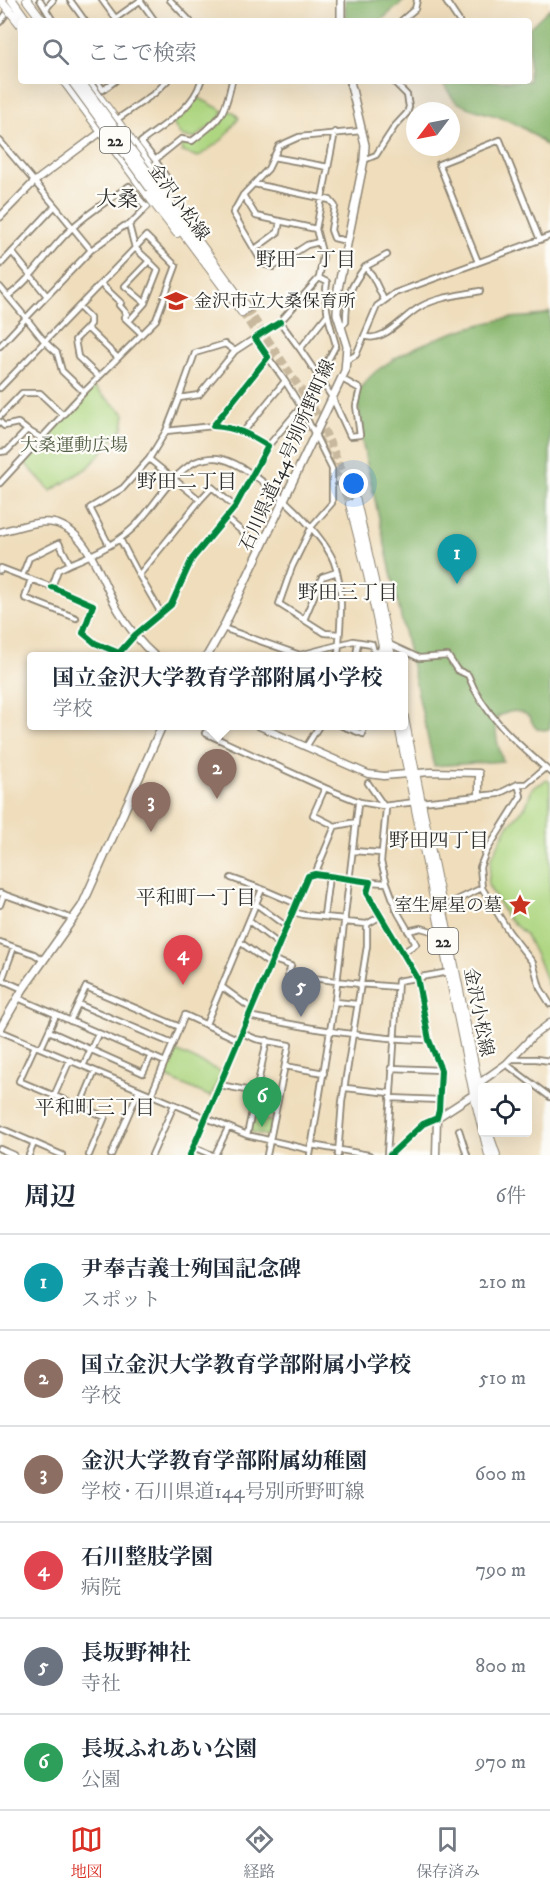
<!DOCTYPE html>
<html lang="ja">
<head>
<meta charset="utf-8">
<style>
  :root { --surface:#fff; --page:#f6f6f7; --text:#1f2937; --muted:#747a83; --line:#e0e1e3; --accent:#d93025 }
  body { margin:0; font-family:"IM FELL DW Pica","Noto Serif JP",serif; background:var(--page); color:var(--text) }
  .controls { position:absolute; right:18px; bottom:18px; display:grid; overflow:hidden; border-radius:6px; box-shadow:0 6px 24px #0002 }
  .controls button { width:54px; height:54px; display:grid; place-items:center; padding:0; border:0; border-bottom:2px solid var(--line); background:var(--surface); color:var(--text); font:30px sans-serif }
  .compass { position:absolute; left:406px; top:102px; width:54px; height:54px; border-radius:50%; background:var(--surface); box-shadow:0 6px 24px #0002; rotate:238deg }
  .you { position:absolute; left:354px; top:484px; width:21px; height:21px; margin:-15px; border:4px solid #fff; border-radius:50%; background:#1a73e8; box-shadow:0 0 0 9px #1a73e833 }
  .badge { display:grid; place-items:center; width:39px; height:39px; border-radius:50%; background:var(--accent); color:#fff; font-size:20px; font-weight:700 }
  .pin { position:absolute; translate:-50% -50px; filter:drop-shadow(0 2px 3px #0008) }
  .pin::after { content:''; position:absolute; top:32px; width:21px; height:18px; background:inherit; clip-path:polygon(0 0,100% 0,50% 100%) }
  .popup { position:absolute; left:27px; top:652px; width:381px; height:78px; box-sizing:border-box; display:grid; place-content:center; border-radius:6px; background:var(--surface); filter:drop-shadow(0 2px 4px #0005); font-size:20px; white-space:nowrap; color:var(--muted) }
  .popup b { font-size:22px; color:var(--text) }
  .popup::after { content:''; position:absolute; left:50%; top:100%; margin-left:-12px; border:12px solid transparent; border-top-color:var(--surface) }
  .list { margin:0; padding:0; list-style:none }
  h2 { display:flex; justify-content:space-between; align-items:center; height:78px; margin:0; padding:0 24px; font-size:26px }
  h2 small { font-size:20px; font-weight:400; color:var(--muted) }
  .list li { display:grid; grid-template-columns:39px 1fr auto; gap:18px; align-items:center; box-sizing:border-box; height:96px; padding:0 24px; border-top:2px solid var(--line) }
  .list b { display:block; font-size:22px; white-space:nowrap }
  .list p { margin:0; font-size:20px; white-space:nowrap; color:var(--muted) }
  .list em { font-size:20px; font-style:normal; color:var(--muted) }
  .icon { flex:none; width:33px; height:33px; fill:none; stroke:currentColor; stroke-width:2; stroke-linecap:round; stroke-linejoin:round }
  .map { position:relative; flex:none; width:550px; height:1155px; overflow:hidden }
  .search { position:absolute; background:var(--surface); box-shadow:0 6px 24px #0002; left:18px; right:18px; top:18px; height:66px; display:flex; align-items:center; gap:15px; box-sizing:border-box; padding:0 21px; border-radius:6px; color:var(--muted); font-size:22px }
  .sheet { height:654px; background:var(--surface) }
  nav { display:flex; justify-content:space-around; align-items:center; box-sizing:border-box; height:84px; border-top:2px solid var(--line); background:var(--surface); font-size:16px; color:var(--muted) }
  nav a { display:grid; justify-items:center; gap:3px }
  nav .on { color:var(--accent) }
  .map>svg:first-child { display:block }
</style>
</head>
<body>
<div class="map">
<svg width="550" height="1155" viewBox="0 0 550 1155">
  <rect width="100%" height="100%" fill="#fdfcf7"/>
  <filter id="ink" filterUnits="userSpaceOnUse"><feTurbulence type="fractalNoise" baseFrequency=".0167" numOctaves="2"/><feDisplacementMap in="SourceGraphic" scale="12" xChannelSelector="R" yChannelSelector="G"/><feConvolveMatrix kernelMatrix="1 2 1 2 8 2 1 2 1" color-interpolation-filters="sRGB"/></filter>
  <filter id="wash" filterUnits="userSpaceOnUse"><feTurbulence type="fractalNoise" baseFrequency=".008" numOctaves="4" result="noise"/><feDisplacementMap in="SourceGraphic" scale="24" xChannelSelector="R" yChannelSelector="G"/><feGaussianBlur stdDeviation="1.35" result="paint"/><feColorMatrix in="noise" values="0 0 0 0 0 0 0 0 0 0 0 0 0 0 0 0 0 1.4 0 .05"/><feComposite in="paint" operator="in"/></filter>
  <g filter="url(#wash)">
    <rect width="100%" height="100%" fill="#efddbb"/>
    <path fill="#aed681" stroke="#6c8056" stroke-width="1.5" d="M197 97 224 111 218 121 194 138 182 137 172 123 185 113Z
      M228 111 234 112 239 118 223 139 198 157 182 152 181 144 184 142 194 144 220 124Z
      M93 387 125 414 123 428 89 467 51 491 24 462Z
      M547 780 550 782V991L539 962 526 935 508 919 488 885 491 859 507 827 526 806 532 788Z
      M176 1051 222 1072 211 1097 166 1077Z
      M253 1118 272 1121 269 1134 267 1136 252 1132 250 1129Z"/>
    <path fill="#8ab76f" stroke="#5a714d" stroke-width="1.5" d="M345 0H405L380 21H346Z
      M550 8V150C536 134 514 121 493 115 481 111 469 110 457 102 449 97 448 86 439 81H529V28Z
      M550 312V729C545 730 539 731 535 727 533 725 532 721 530 718 521 707 508 711 497 717 494 733 498 746 503 761L434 766 359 428 360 418 356 393C363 385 370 375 379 369 415 343 461 328 504 319 519 316 536 319 550 312Z"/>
  </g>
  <g filter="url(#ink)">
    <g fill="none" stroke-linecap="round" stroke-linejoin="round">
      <path stroke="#c8b99e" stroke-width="8" stroke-dasharray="8 4" stroke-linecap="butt" d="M247 308 317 414 356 501
        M242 312 278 367
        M313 427 350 504"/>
      <g stroke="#8d8473" stroke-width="8">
        <path id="minor" d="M40 0 53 21
          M70 0 85 21
          M102 0 116 19
          M140 0 155 21
          M170 0 190 21
          M445 0 459 21
          M46 9 53 0
          M116 18 141 0
          M401 21 415 9 417 0
          M0 22 9 10
          M97 81 103 90 115 81
          M201 81C193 109 163 125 141 142L155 160 181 139 192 141C221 118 224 118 232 81
          M116 120 155 93 167 81
          M335 132 316 229 323 256 319 278 327 282C323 305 330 324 336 345L319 377 333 399 350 436 360 435 356 406 360 389 342 379
          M0 141 55 206
          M273 157 328 167
          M155 160 171 184 161 193
          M364 160 376 155 395 126 407 113 409 107 407 95 393 81
          M254 184 330 200 335 206 331 230 334 238 346 241
          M243 195 256 216 316 229
          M129 225 148 206
          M319 242 307 245 273 267 263 264 233 213 243 195 268 169 279 146 299 137 361 131
          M255 249 278 232 280 221
          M12 252 47 296
          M478 262 439 164 500 140 540 240
          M0 265 55 206 91 250
          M101 284 121 303 119 305 127 314 124 317 142 334
          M0 287 26 318 91 250 124 226 129 225 135 248 0 388
          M8 296C32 279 47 252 69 231 86 214 109 200 129 186L146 207
          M384 300 372 275 365 267 387 255
          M145 303 158 270 149 261
          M79 307 90 318V324L87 328 118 358
          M341 326 346 322C346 297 350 287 365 267
          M87 328 75 340 78 357 99 377
          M364 336C384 344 403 316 420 307 437 297 461 295 480 291
          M0 346 26 318 45 342 57 353 62 371 84 392
          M300 349 280 322 319 278
          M235 351 255 338
          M268 357 285 381
          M347 360 356 355 377 306 395 293 550 236
          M319 377 300 349 327 315
          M301 407 332 469V503L312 526 292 567 279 604 325 633 339 634
          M0 416 22 393H40L63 415
          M0 422 4 426 18 423 27 430
          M213 426 166 431 149 459 200 500 212 487 235 507
          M166 431 179 398 199 395 235 351 225 344 195 353 179 398
          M244 431 285 381 301 407 268 446
          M0 452 7 451 27 430 41 438
          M0 483 84 392 156 320 176 266 146 236 135 248 149 261 125 286 145 303 129 321
          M226 518 262 548
          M120 539 139 575
          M109 545 90 508 123 488 149 459
          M0 571 1 568 22 576 29 558 59 543 70 564C92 555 115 545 133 528 154 508 169 476 195 462 203 459 214 457 222 459 254 466 322 530 334 562 345 593 340 625 338 656
          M22 576 52 587 58 570 70 564
          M31 579 25 598 76 618
          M52 587 93 605 83 633 95 643 119 653 135 635 171 605 192 559 235 507 268 446C247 433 237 428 213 426L268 357 255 338 280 322
          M161 613 139 575 200 500
          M304 620 322 577 337 572
          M223 628 300 655 353 641 372 644 374 652 380 651 381 647
          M387 643 419 658 448 656 457 670 468 675C484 716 518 744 550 772
          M356 656 358 642
          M210 726 205 733 325 788
          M342 726 363 734V726
          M306 747 319 726
          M368 783 386 809 381 862 387 883 370 882
          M518 784 521 796 486 852 480 867 482 888 509 932 533 963 540 988 550 1004
          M421 802 498 794 518 784H526L545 768
          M356 822 358 804 360 802 383 806 415 802
          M335 826 313 815 325 788 360 802
          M353 851 381 853
          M387 883 398 913 416 944 402 953
          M262 889 297 904
          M0 893 73 919
          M256 904 287 927
          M0 905 4 894
          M442 907 482 888
          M396 909 435 905
          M293 912 304 915 345 919
          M324 916 329 876
          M249 921 280 945
          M345 922 367 924 381 916
          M408 931 421 928 435 932
          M0 942 34 954 43 960
          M240 942 271 965
          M274 960 291 966 288 975 360 984 397 987
          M0 979 23 989
          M2 980 14 947
          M222 987 252 1009
          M18 998 165 1062
          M335 1002 357 1004
          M78 1004 173 1044
          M248 1016C309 1028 367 1039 429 1040
          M70 1021 86 987 180 1027
          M206 1024 262 889 231 878
          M0 1031 247 1135 311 1150
          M49 1031 143 1073 151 1056
          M242 1033 256 1039 289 1045 267 1155
          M35 1046 19 1081 105 1117 89 1155
          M41 1048 56 1015
          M511 1059H536L550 1061
          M506 1064 550 1097
          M83 1066 98 1034
          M285 1066 324 1073
          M391 1068 441 1070
          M220 1085 256 1092
          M346 1088 390 1093
          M151 1095 185 1015 239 1040
          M54 1096 70 1060
          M390 1098 440 1100
          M80 1107 95 1071
          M0 1128 62 1155
          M459 1130 467 1155
          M247 1135 267 1040
          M311 1145 369 1155
          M193 1147 212 1155
          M0 1149 14 1155
          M29 1155 34 1143
          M111 1155 139 1090
          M152 1155 174 1105
          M190 1155 308 876 315 874 370 882 367 893 417 977 429 1040 441 1070 439 1110 437 1118 423 1124 390 1155
          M215 1155 228 1128
          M310 1155 335 1000 356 822 335 826 315 874
          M338 1155 342 1102 367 946V924
          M387 1155 398 981 449 972"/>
      </g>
      <g stroke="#8d8473" stroke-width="9">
        <path id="tertiary" d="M0 217 34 182 105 129
          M0 532C17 528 37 520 54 523 89 531 102 583 118 610 128 627 140 643 155 656
          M259 726 368 774 384 776 430 772 479 773V796
          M436 1155 437 1118 474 1094 482 1081 506 1064 533 1036 550 1023"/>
      </g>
      <g stroke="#8d8473" stroke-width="10">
        <path id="secondary" d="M341 21V0
          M207 656 223 628 345 371 347 346 337 314 338 289 364 160 365 145 350 81
          M0 1029 23 989 82 906 162 726"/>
      </g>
      <g stroke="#8d8473" stroke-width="10">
        <path id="primary" d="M27 0 43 21
          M64 81 148 195
          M87 81 161 181
          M163 193 247 308
          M158 199 242 312
          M154 203 177 233
          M356 501 391 656
          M350 504 368 575 385 656
          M403 713 482 1104
          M399 726 474 1094 489 1155
          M488 1132 496 1155"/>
      </g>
      <use href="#minor" stroke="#fff" stroke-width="4.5"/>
      <use href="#tertiary" stroke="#fff" stroke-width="6"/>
      <use href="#secondary" stroke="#fff" stroke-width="7"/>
      <use href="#primary" stroke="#fff" stroke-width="8"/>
      <g stroke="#8d8473" stroke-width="10" stroke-linecap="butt">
        <path id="primary-bridge" d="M1 0 21 25
          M12 0 27 21
          M72 81 158 199
          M80 81 163 193
          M148 195 154 203"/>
      </g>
      <use href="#primary-bridge" stroke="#fff" stroke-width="8"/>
      <g stroke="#fdfcf7" stroke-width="10">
        <path id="cycleway" d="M52 587 93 605 83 633 95 643 119 653 135 635 171 605 192 559 235 507 268 446C247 433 237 428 213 426L268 357 255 338 280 322
          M190 1155 308 876 315 874 370 882 367 893 417 977 429 1040 441 1070 439 1110 437 1118 423 1124 390 1155"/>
      </g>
      <use href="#cycleway" stroke="#00873e" stroke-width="6"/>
    </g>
  </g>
  <defs>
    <g id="school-bare" transform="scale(1.8)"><path d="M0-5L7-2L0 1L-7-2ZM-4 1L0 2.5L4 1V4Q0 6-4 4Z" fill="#c8321e" stroke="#fdfcf7" stroke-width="2.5" paint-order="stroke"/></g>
    <g id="sight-bare" transform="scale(1.8)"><path d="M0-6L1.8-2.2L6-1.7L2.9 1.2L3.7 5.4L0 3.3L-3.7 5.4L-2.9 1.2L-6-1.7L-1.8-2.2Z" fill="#c8321e" stroke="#fdfcf7" stroke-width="2.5" paint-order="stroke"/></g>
  </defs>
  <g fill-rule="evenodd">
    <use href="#school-bare" x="176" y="301"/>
    <use href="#sight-bare" x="520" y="905"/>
  </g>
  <g text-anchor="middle" stroke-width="4.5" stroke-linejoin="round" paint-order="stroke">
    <g fill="#fdfcf7" stroke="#6a6a68" stroke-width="1.5">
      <rect x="100" y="127" width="30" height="26" rx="4.5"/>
      <rect x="428" y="928" width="30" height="26" rx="4.5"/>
    </g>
    <g font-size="16" font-weight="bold" fill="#2b2b2b">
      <text x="115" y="146">22</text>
      <text x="443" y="947">22</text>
    </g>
    <g font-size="18" fill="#2b2b2b" stroke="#fdfcf7">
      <text transform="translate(179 202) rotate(54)" y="6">金沢小松線</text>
      <text transform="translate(287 455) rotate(-66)" y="6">石川県道144号別所野町線</text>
      <text transform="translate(479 1012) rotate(79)" y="6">金沢小松線</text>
    </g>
    <g font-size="18" fill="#2b2b2b" stroke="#fdfcf7" text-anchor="start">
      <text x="194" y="307">金沢市立大桑保育所</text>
      <text x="502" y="911" text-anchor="end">室生犀星の墓</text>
    </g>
    <g font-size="18" fill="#525e45" stroke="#fdfcf7">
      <text x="74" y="451">大桑運動広場</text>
    </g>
    <g font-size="20" fill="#2b2b2b" stroke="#fdfcf7">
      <text x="306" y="266">野田一丁目</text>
      <text x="187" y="488">野田二丁目</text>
      <text x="348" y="599">野田三丁目</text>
      <text x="439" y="847">野田四丁目</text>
      <text x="196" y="904">平和町一丁目</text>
      <text x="95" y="1114">平和町三丁目</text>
    </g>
    <g font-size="21" fill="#2b2b2b" stroke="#fdfcf7">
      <text x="117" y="206">大桑</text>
    </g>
  </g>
</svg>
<div class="controls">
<button><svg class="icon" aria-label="locate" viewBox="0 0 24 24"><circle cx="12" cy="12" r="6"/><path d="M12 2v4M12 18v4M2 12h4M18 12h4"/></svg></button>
</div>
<svg class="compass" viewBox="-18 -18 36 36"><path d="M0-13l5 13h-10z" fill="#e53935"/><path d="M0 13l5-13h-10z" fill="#747a83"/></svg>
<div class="you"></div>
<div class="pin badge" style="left:457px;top:584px;background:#0f9aa8">1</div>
<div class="pin badge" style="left:217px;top:799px;background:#8d6e63">2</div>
<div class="popup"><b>国立金沢大学教育学部附属小学校</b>学校</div>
<div class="pin badge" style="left:151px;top:832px;background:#8d6e63">3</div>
<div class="pin badge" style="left:183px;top:985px;background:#e0444e">4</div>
<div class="pin badge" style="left:301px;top:1017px;background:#6b7280">5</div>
<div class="pin badge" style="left:262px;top:1127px;background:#2e9e5b">6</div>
<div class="search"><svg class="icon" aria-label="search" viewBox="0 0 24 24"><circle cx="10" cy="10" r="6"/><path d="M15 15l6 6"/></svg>ここで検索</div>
</div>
<section class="sheet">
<h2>周辺<small>6件</small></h2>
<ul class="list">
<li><span class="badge" style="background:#0f9aa8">1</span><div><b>尹奉吉義士殉国記念碑</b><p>スポット</p></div><em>210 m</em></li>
<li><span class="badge" style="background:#8d6e63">2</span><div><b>国立金沢大学教育学部附属小学校</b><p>学校</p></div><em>510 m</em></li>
<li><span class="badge" style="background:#8d6e63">3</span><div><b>金沢大学教育学部附属幼稚園</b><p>学校 · 石川県道144号別所野町線</p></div><em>600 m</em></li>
<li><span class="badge" style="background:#e0444e">4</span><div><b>石川整肢学園</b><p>病院</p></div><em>790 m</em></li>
<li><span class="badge" style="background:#6b7280">5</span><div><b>長坂野神社</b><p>寺社</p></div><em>800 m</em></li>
<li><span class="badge" style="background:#2e9e5b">6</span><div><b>長坂ふれあい公園</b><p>公園</p></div><em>970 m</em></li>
</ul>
</section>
<nav>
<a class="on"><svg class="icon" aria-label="map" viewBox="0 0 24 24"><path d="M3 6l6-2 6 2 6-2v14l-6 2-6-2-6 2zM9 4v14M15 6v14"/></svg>地図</a>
<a><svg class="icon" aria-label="directions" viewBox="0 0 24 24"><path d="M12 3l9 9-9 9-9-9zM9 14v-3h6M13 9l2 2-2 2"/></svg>経路</a>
<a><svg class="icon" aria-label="saved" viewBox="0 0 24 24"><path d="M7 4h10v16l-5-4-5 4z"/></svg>保存済み</a>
</nav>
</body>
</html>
